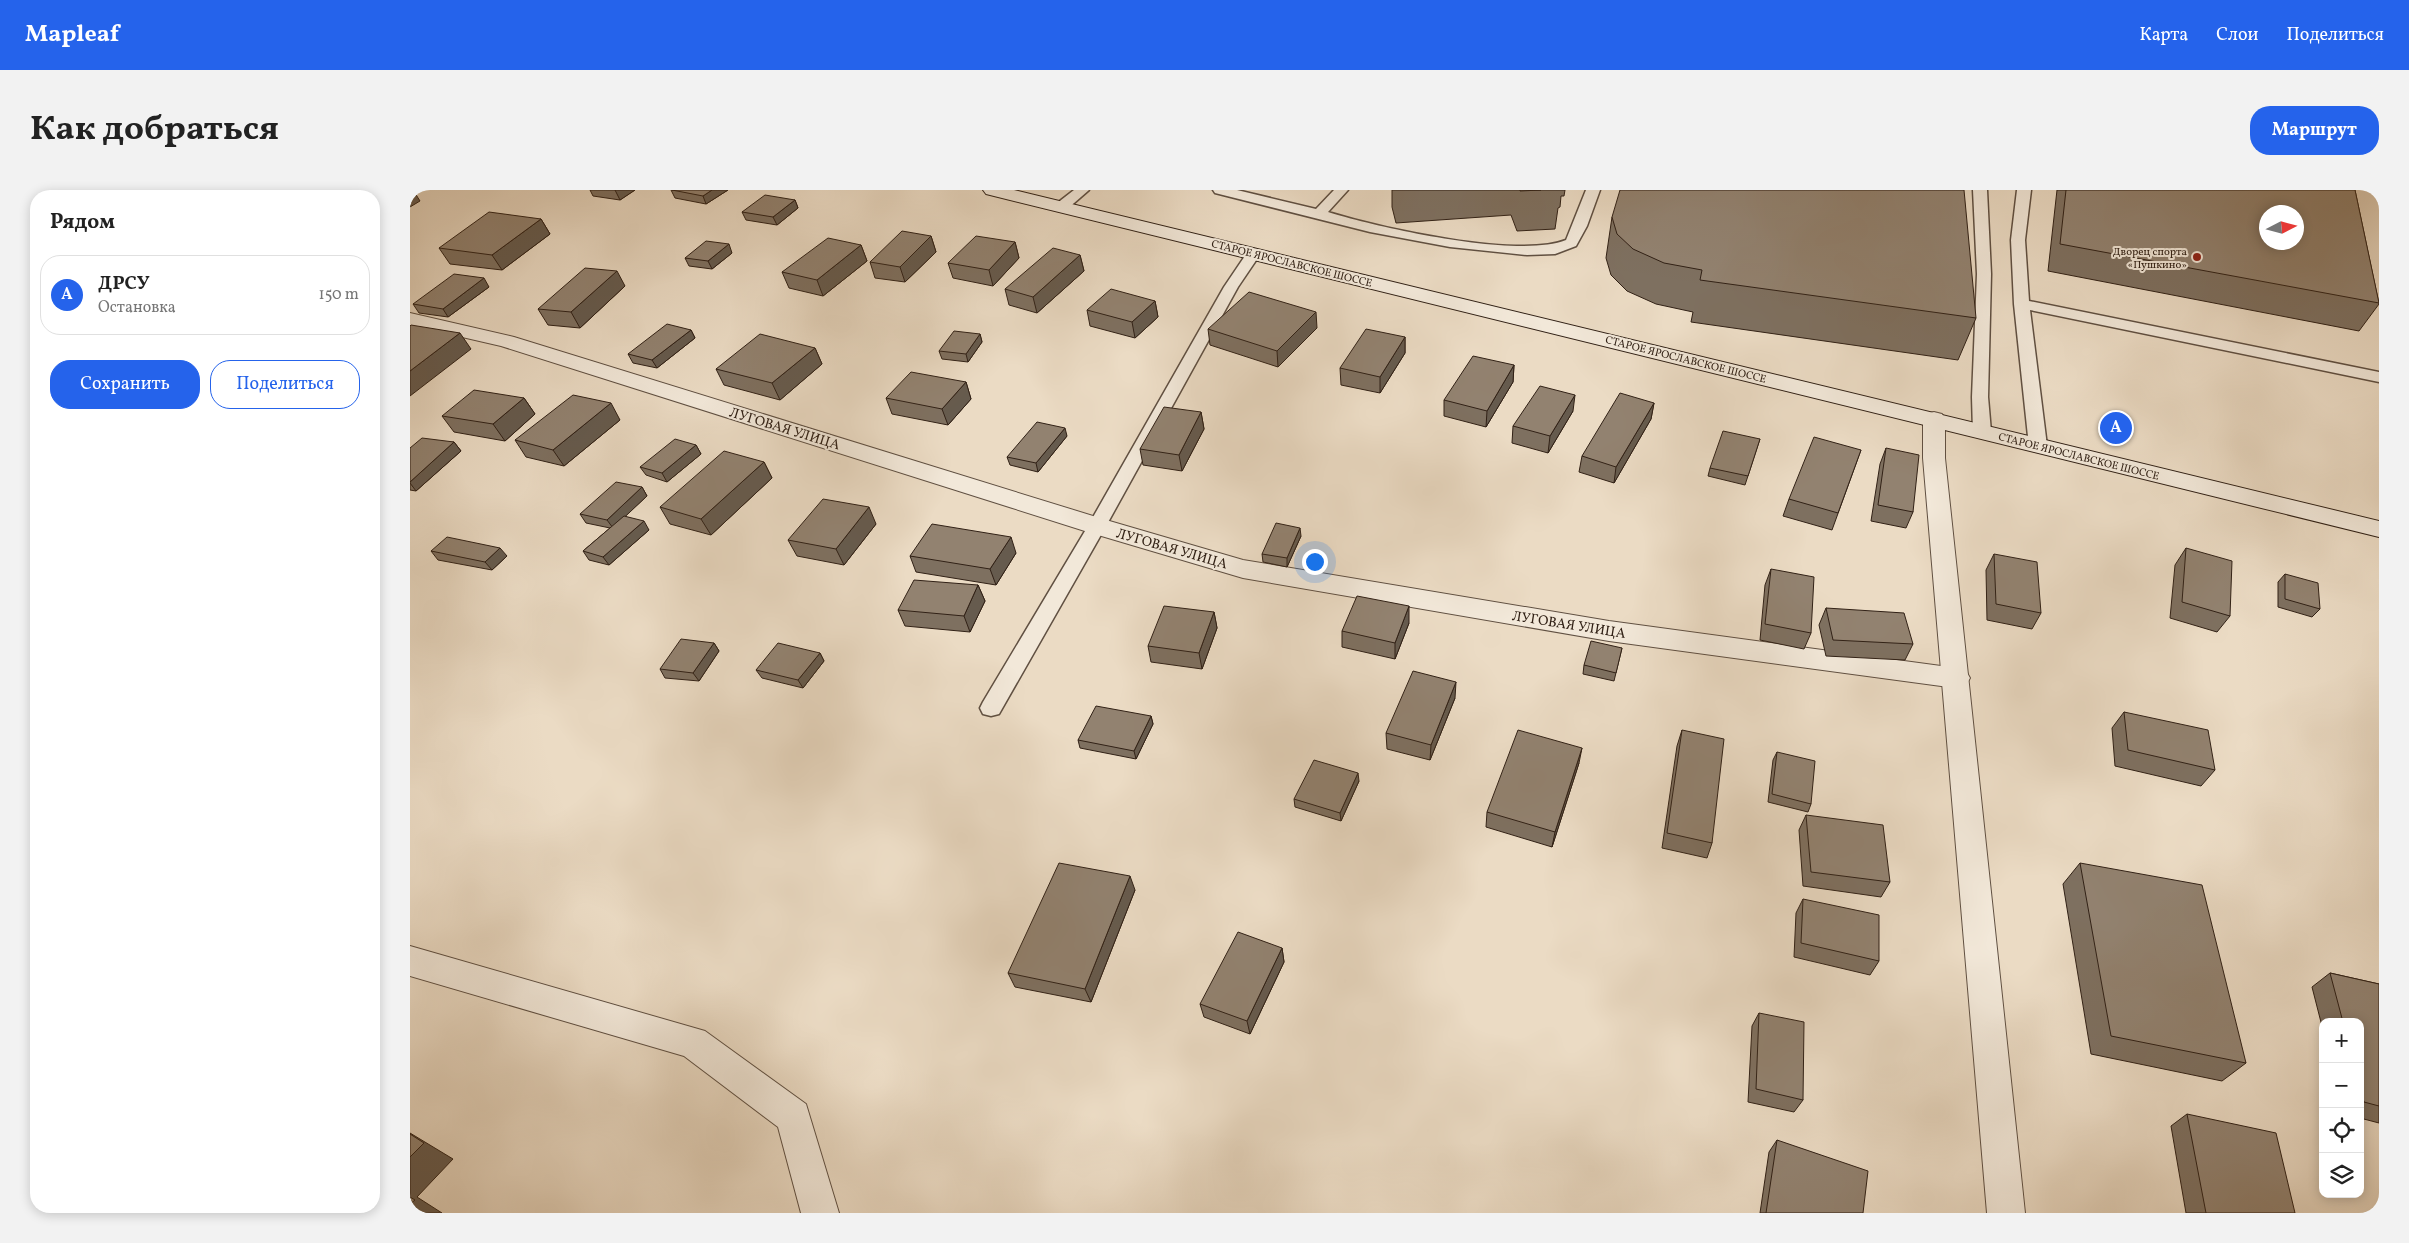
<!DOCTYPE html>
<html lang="ru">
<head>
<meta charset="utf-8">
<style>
  :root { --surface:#fff; --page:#f2f2f2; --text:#222; --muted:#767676; --line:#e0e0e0; --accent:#2563eb }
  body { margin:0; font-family:Vollkorn,serif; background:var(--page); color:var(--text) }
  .controls { position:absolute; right:15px; bottom:15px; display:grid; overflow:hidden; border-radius:10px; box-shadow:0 2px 12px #0003 }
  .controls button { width:45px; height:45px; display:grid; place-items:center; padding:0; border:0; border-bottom:1px solid var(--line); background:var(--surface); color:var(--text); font:25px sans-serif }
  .compass { position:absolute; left:1849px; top:15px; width:45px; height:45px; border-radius:50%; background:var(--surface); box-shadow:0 2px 12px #0003; rotate:84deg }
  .you { position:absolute; left:904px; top:371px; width:18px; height:18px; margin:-12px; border:4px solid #fff; border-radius:50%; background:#1a73e8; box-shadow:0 0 0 8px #1a73e833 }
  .badge { display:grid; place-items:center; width:32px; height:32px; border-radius:50%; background:var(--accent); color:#fff; font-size:16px; font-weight:700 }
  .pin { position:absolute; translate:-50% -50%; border:2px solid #fff; box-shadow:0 1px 5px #0006 }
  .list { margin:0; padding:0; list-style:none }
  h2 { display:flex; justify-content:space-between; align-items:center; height:65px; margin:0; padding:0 20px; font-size:21px }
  h2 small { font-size:16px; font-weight:400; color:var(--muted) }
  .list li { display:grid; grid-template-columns:32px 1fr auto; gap:15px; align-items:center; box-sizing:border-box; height:80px; margin:0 10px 10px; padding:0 10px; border:1px solid var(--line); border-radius:20px }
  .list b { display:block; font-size:19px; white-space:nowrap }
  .list p { margin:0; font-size:16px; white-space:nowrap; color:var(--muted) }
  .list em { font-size:16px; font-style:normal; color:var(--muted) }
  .actions { display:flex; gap:10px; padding:15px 20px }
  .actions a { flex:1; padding:11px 0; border:1px solid var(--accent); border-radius:20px; text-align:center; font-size:18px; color:var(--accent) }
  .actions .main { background:var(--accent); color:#fff }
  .icon { flex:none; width:28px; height:28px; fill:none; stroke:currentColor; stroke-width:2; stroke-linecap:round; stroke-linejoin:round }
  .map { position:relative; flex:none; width:1969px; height:1023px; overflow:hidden; border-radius:20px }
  header { display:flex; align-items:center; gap:30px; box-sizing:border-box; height:70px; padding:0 25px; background:var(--accent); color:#fff }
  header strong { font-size:24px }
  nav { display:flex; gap:28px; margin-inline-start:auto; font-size:18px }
  .intro { display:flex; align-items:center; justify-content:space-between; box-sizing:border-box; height:120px; padding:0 30px }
  h1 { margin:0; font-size:35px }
  .button { padding:12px 22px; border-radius:20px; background:var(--accent); color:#fff; font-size:18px; font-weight:700 }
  main { display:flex; gap:30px; padding:0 30px }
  aside { flex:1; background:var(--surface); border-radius:20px; box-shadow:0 2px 12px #0003 }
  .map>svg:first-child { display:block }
</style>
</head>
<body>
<header>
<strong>Mapleaf</strong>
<nav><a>Карта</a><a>Слои</a><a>Поделиться</a></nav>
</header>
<div class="intro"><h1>Как добраться</h1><a class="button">Маршрут</a></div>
<main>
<aside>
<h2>Рядом<small></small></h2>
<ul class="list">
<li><span class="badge">A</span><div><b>ДРСУ</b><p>Остановка</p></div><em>150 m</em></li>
</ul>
<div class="actions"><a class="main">Сохранить</a><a>Поделиться</a></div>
</aside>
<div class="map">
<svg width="1969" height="1023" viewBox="0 0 1969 1023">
  <rect width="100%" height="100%" fill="#ebdbc4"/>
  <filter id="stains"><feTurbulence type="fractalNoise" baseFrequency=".004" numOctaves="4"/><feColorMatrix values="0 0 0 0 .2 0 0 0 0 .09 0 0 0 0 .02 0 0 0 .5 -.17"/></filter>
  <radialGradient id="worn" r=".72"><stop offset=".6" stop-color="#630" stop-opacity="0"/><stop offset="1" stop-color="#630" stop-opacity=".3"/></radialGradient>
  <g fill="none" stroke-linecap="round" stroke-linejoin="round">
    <g stroke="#605042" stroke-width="3">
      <path id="service" d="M664 0H679L656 20H646L644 17 646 14Z
        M803 0H827L906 19 924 0H938L918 22C970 38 1108 69 1156 50L1176 0H1190L1177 36 1166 56 1145 64 1117 65 1040 57 960 42 805 3Z
        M1563 0H1577L1581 84 1578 207 1581 242 1578 246H1566L1563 242 1562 207 1567 84Z
        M1607 0H1621L1615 50 1619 111 1969 182V192L1620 120 1637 256 1634 260H1622L1619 256 1604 114 1601 50Z
        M844 59 851 63 828 97 696 336 589 524 581 526 573 524 570 518 573 512 678 336 814 97 839 60Z"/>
    </g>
    <g stroke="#605042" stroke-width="2">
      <path id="minor" d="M0 123 104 147 696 330 833 370 1199 431 1546 478 1556 481 1560 488 1556 495 1546 498 1199 451 833 388 678 342 91 156 0 135Z
        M0 756 295 841 396 914 429 1023H391L368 937 274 866 0 786Z"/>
    </g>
    <g stroke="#605042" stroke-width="2">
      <path id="tertiary" d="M1524 222 1532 224 1535 229V268L1615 1023H1577L1513 268V229L1516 224Z"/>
    </g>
    <g stroke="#312116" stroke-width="2">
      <path id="secondary" d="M573 0H604L1969 331V347L576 4Z"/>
    </g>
    <use href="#service" fill="#f2e8d9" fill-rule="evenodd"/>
    <use href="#minor" fill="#f2e8d9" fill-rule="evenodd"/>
    <use href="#tertiary" fill="#f2e8d9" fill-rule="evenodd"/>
    <use href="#secondary" fill="#f2e8d9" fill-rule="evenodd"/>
  </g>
  <path fill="#7e7060" stroke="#312116" d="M180 0H225L210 10 183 6Z
    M261 0H318L296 14 265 8Z
    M982 0H1155L1154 6H1151L1150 17 1148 18 1145 39 1107 41 1101 25 986 33 982 17Z
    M1647 0H1945L1969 114 1949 141 1638 81Z
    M385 10 388 18 367 35 336 30 332 22Z
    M1202 27 1566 128 1548 170 1281 132 1283 122 1246 114 1217 101 1201 85 1196 68Z
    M131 29 140 44 92 80 40 74 29 58Z
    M521 46 526 62 495 92 465 88 460 72Z
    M605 52 609 68 583 96 543 88 538 73Z
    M451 55 457 71 413 106 379 98 372 82Z
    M322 63 302 79 279 76 275 68Z
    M670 65 674 81 627 123 599 115 595 99Z
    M215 96 170 138 138 135 128 119Z
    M79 97 38 127 9 123 3 114Z
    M745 111 748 127 725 148 680 136 677 120Z
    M907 138 868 177 800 155 798 139Z
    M281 140 285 148 247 178 223 173 218 164Z
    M570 144 572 152 558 172 532 169 529 161Z
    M995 147V163L970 203 931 195 930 178Z
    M405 158 412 174 370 210 314 195 306 179Z
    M1104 175 1103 192 1076 237 1034 226V210Z
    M556 192 561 209 538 235 482 224 476 208Z
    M114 208 125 224 95 251 44 242 32 226Z
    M1244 213 1241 229 1204 293 1169 282 1172 266Z
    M1163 221 1138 263 1102 253 1103 236Z
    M791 222 794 239 772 281 733 275 730 259Z
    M210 230 154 276 116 267 105 250Z
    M657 246 628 282 600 275 597 267Z
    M1350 249 1335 295 1298 286 1300 278Z
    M44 252 51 261 6 301 0 300V258Z
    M286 255 291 264 257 292 236 285 230 277Z
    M1476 258 1503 322 1496 338 1461 331 1470 274Z
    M1451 260 1422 340 1373 326 1379 309Z
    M354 272 362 288 301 345 260 334 250 317Z
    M232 297 237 306 215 326 239 340 199 375 179 370 173 361 200 338 176 333 170 324Z
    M466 334 434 375 387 366 378 350Z
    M891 346 877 377 853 372 852 364Z
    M1776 358 1820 426 1807 442 1760 428 1765 375Z
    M21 361 97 366 82 380 28 370Z
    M606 363 586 395 506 382 500 366Z
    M1584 364 1631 423 1622 439 1577 430 1576 380Z
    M1361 379 1401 443 1394 459 1350 450 1355 395Z
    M1875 384 1910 419 1902 427 1868 417V392Z
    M568 395 575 411 560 442 495 436 488 420Z
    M1416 418 1503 454 1495 470 1416 466 1409 435Z
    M804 422 807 438 792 479 741 472 738 456Z
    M999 433 985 469 932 457V441Z
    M304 453 309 461 289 491 255 488 250 479Z
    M1212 458 1204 491 1173 484 1174 475Z
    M410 463 414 471 393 498 352 488 346 480Z
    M1045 508 1020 570 977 559 976 543Z
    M1714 522 1805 580 1791 596 1705 576 1702 538Z
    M741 526 743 534 726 569 670 558 668 550Z
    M1272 540 1302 653 1297 668 1252 658 1267 556Z
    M1367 562 1401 614 1398 622 1358 612 1363 570Z
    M1169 573 1142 657 1076 637 1077 622Z
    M949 591 931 631 885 617 884 609Z
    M1396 625 1480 692 1471 707 1393 696 1389 640Z
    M1670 673 1836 873 1812 891 1681 864 1653 694Z
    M725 700 681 812 605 797 598 783Z
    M1393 709 1469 771 1460 785 1384 767 1386 723Z
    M872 758 874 772 840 844 794 827 790 814Z
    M1920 783 1969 794V933L1950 928V832H1913V840L1902 797Z
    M1349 823 1393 910 1384 922 1338 912 1342 836Z
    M1777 924 1885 1023H1776L1761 936Z
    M1367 950 1453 1023H1350L1359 962Z"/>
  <path fill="#665b4e" stroke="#312116" d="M205 0H225L210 10Z
    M302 0H318L296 14 293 6Z
    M5 3 10 11 0 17V6Z
    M385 10 388 18 367 35 363 27Z
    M131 29 140 44 92 80 82 65Z
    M521 46 526 62 495 92 490 77Z
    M605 52 609 68 583 96 579 80Z
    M319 54 322 63 302 79 298 71Z
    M451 55 457 71 413 106 407 90Z
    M670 65 674 81 627 123 623 107Z
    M207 81 215 96 170 138 161 122Z
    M74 88 79 97 38 127 33 119Z
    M745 111 748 127 725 148 722 132Z
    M906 122 907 138 868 177 867 161Z
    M281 140 285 148 247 178 242 170Z
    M50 143 61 159 0 206V181Z
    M570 144 572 152 558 172 556 164Z
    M995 147V163L970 203V187Z
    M405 158 412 174 370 210 362 193Z
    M1104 175 1103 192 1076 237 1077 221Z
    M556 192 561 209 538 235 532 219Z
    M1165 205 1163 221 1138 263 1140 246Z
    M114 208 125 224 95 251 83 234Z
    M201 213 210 230 154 276 143 260Z
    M1244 213 1241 229 1204 293 1206 277Z
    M791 222 794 239 772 281 769 265Z
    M655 238 657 246 628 282 626 273Z
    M44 252 51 261 6 301 0 293V292Z
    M286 255 291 264 257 292 252 283Z
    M354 272 362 288 301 345 291 329Z
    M232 297 237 306 203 338 197 330Z
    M459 317 466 334 434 375 426 359Z
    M234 331 239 340 199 375 193 367Z
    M890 338 891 346 877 377V368Z
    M601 347 606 363 586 395 580 379Z
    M90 358 97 366 82 380 75 372Z
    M568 395 575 411 560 442 554 426Z
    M999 416V433L985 469V453Z
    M804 422 807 438 792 479 789 463Z
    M304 453 309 461 289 491 283 483Z
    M410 463 414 471 393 498 388 490Z
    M1046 492 1045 508 1020 570 1021 555Z
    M741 526 743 534 726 569 724 561Z
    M1172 558 1169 573 1142 657 1145 642Z
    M948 583 949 591 931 631 930 623Z
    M720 686 725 700 681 812 675 799Z
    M872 758 874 772 840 844 837 831Z
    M0 943 43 969 7 1007 32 1023H0Z"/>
  <path fill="#928270" stroke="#312116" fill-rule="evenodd" d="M262 0H302L293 6Z
    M1110 0H1131L1110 1Z
    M1210 0H1554L1566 128 1290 90 1292 80 1254 73 1223 59 1207 44 1202 27Z
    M1656 0H1945L1969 113 1650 54ZM1856 22H1886V52H1856Z
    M0 2 5 3 0 6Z
    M355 5 385 10 363 27 332 22Z
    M79 22 131 29 82 65 29 58Z
    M492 41 521 46 490 77 460 72Z
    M566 46 605 52 579 80 538 73Z
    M418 48 451 55 407 90 372 82Z
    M296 51 319 54 298 71 275 68Z
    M643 58 670 65 623 107 595 99Z
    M175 78 207 81 161 122 128 119Z
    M44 84 74 88 33 119 3 114Z
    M701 99 745 111 722 132 677 120Z
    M839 102 906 122 867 161 798 139Z
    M257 134 281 140 242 170 218 164Z
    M1 135 50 143 0 181V136Z
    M956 139 995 147 970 187 930 178Z
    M544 141 570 144 556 164 529 161Z
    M350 144 405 158 362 193 306 179Z
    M1063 166 1104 175 1077 221 1034 210Z
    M501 182 556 192 532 219 476 208Z
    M1130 196 1165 205 1140 246 1103 236Z
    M64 200 114 208 83 234 32 226Z
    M1210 203 1244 213 1206 277 1172 266Z
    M163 205 201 213 143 260 105 250Z
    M754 217 791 222 769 265 730 259Z
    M627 232 655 238 626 273 597 267Z
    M1313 241 1350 249 1338 286 1300 278Z
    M1404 247 1451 260 1428 323 1379 309Z
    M12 248 44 252 0 292V258Z
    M265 249 286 255 252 283 230 277Z
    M1476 258 1509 265 1503 322 1468 315Z
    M314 261 354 272 291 329 250 317Z
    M206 292 232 297 197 330 170 324Z
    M413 309 459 317 426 359 378 350Z
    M214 326 234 331 193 367 173 361Z
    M866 333 890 338 877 368 852 364Z
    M522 334 601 347 580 379 500 366Z
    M37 347 90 358 75 372 21 361Z
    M1776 358 1822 371 1820 426 1772 412Z
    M1584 364 1627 372 1631 423 1586 414Z
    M1361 379 1404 387 1401 443 1355 434Z
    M1875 384 1908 393 1910 419 1875 409Z
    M504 390 568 395 554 426 488 420Z
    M947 406 999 416 985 453 932 441Z
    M754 416 804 422 789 463 738 456Z
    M1416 418 1494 423 1503 454 1423 450Z
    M271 449 304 453 283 483 250 479Z
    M1181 451 1212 458 1206 483 1174 475Z
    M368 453 410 463 388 490 346 480Z
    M1003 481 1046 492 1021 555 976 543Z
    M686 516 741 526 724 561 668 550Z
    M1714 522 1798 540 1805 580 1718 560Z
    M1108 540 1172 558 1145 642 1077 622Z
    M1272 540 1314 549 1302 653 1257 643Z
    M1367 562 1405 571 1401 614 1362 604Z
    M904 570 948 583 930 623 884 609Z
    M1396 625 1473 635 1480 692 1401 682Z
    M649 673 720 686 675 799 598 783Z
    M1670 673 1792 695 1836 873 1701 846Z
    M1393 709 1469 725V771L1391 753Z
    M828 742 872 758 837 831 790 814Z
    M1920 783 1969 794V916L1954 912 1950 898V832H1933Z
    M1349 823 1394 832 1393 910 1346 899Z
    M1777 924 1866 943 1885 1023H1796Z
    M0 944 14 953 0 967Z
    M1367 950 1458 981 1453 1023H1356Z
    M0 1007 5 1010 0 1014Z"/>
  <circle fill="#8f2418" stroke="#f2e8d9" stroke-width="2" cx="1787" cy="67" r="5"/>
  <g text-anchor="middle" stroke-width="4" stroke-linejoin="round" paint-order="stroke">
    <g font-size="11" fill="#312116" stroke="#f2e8d9" text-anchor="end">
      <text x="1777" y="65">Дворец спорта<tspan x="1777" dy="13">«Пушкино»</tspan></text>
    </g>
    <g font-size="11" fill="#312116" stroke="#f2e8d9">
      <text transform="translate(882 73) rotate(14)" y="4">СТАРОЕ ЯРОСЛАВСКОЕ ШОССЕ</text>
      <text transform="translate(1276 169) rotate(14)" y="4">СТАРОЕ ЯРОСЛАВСКОЕ ШОССЕ</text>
      <text transform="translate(1669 266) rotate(14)" y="4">СТАРОЕ ЯРОСЛАВСКОЕ ШОССЕ</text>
    </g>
    <g font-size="14" fill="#312116" stroke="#f2e8d9">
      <text transform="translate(375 238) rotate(17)" y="5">ЛУГОВАЯ УЛИЦА</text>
      <text transform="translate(762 358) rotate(16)" y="5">ЛУГОВАЯ УЛИЦА</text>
      <text transform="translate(1159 434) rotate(9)" y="5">ЛУГОВАЯ УЛИЦА</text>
    </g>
  </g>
  <rect width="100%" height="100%" filter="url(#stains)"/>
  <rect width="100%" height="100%" fill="url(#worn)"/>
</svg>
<div class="controls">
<button>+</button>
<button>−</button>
<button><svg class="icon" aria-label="locate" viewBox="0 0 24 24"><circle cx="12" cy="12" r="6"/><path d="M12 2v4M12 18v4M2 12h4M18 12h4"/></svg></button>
<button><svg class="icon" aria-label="layers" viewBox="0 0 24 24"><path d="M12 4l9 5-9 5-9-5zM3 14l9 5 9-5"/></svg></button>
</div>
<svg class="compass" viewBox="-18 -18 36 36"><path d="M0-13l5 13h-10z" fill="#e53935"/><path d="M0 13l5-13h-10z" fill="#767676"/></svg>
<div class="you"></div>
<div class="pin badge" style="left:1706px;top:238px">A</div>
</div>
</main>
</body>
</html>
